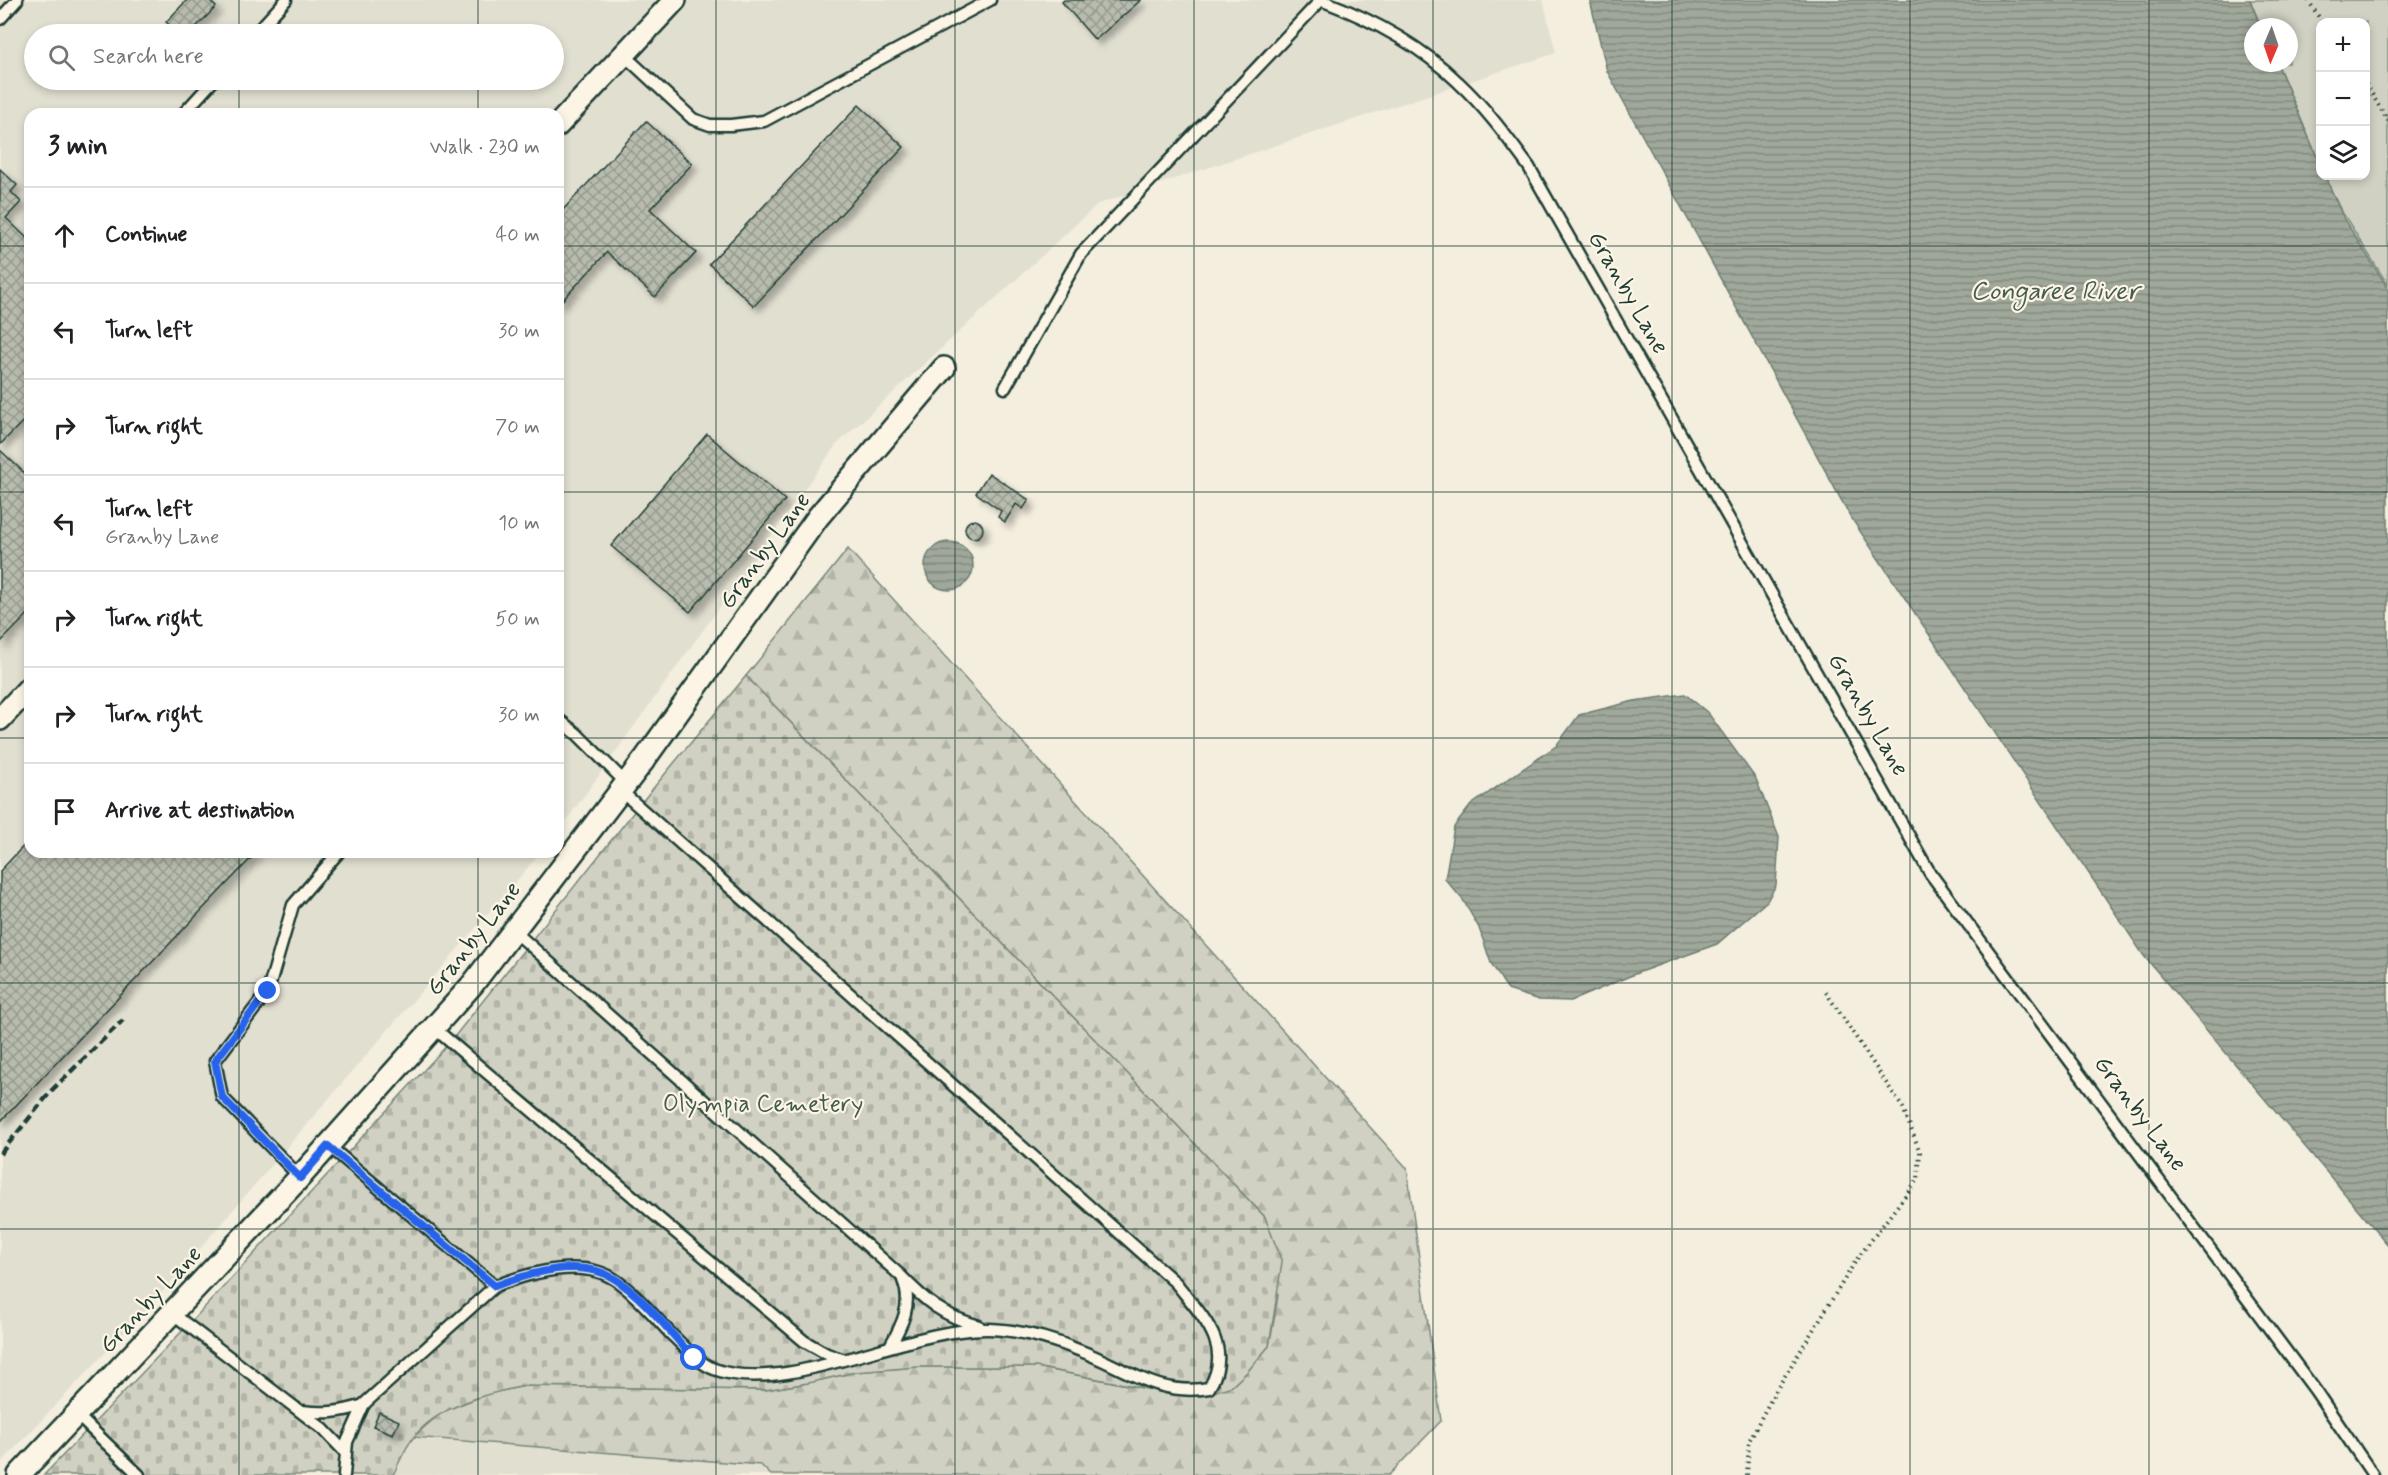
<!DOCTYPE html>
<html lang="en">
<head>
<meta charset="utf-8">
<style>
  :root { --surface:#fff; --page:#f6f6f6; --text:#202124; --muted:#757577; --line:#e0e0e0 }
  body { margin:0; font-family:Mynerve,sans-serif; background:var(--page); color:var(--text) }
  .controls { position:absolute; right:18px; top:18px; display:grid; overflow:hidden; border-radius:12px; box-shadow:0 3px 9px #0003 }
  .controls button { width:54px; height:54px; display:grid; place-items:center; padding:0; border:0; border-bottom:2px solid var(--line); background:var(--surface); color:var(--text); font:30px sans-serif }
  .compass { position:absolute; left:2244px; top:18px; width:54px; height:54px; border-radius:50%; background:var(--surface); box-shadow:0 3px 9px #0003; rotate:182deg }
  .stop { position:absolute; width:18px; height:18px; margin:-14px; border:4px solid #2563eb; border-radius:50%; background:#fff }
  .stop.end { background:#2563eb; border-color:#fff; box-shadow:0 2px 6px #0008 }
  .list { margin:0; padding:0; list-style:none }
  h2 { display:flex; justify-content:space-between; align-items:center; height:78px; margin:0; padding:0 24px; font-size:26px }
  h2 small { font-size:20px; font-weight:400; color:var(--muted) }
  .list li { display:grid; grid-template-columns:39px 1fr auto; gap:18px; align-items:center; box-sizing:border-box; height:96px; padding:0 24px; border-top:2px solid var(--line) }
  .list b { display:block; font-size:22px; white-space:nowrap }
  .list p { margin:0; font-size:20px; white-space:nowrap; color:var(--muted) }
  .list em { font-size:20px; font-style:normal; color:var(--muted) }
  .icon { flex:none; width:33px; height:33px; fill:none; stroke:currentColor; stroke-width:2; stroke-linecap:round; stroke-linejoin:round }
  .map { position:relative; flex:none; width:2388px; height:1475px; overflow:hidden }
  .search { position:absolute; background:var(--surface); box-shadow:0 3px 9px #0003; left:24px; top:24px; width:540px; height:66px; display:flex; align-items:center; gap:15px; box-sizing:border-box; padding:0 21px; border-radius:33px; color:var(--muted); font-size:22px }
  .panel { position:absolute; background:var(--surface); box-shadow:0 3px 9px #0003; left:24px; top:108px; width:540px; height:750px; border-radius:18px }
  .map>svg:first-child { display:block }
</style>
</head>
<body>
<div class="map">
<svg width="2388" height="1475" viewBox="0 0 2388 1475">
  <defs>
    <pattern id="forest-firs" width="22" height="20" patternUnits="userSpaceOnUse" patternTransform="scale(1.5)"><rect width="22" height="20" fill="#d0d1c2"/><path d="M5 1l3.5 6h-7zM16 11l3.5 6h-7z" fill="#b2b4a7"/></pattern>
    <pattern id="cemetery-stones" width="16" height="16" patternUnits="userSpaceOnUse" patternTransform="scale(1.5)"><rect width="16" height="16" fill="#d0d1c2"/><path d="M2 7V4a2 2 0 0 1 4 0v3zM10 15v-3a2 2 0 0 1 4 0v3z" fill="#b2b4a7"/></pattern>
    <pattern id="water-rules" width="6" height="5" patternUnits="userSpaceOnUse" patternTransform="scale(1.5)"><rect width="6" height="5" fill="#a0a89b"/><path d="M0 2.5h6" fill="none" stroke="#828a7f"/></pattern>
    <pattern id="building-cross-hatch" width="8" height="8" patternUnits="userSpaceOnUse" patternTransform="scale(1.5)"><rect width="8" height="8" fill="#b8bcae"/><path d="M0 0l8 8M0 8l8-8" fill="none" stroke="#959a8e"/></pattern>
    <filter id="shadow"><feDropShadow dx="5.5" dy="5.5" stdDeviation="3" flood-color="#0004"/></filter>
  </defs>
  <rect width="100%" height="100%" fill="#f3eede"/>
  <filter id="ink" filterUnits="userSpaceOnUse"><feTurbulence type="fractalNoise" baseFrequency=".0167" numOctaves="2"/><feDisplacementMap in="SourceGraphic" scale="12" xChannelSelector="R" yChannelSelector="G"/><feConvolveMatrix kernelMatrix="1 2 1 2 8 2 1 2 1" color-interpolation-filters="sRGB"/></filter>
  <g filter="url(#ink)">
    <path fill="#e1dfd0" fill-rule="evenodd" d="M0 0H1543L1556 53 1098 204 836 445 558 832V114H30V852H541L159 1296 0 1464ZM34 34H554V80H34Z
      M413 1437 761 1465 771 1475H393Z"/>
    <path fill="url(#forest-firs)" stroke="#78877b" stroke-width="1.5" d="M848 549 1407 1168 1441 1421 1389 1475H771L761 1465 413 1437 442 1412 487 1394 525 1386 765 1390 808 1383 855 1372 918 1367H1036L1162 1392 1232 1386 1247 1372 1269 1346 1275 1315 1278 1295 1265 1217 746 676Z"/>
    <path fill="url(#cemetery-stones)" stroke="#78877b" stroke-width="1.5" d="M746 676 1265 1217 1282 1262 1269 1346 1247 1372 1232 1386 1207 1394 1186 1396 1036 1367H918L855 1372 808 1383 765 1390 525 1386C488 1393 437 1406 413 1438 405 1448 399 1463 393 1475H44L190 1323 451 1041 641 803Z"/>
    <path fill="#d0d1c2" stroke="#78877b" stroke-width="1.5" d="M2250 0H2388V285L2339 207 2325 176H2366V22H2320V164L2277 63H2289V27H2261Z"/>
    <path fill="url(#water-rules)" stroke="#6c7d72" stroke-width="1.5" d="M1590 0H2250L2261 27H2253V63H2277L2320 164V176H2325L2344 219 2388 288V1245L2144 956 1850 516 1607 71Z
      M925 566a24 24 0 1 1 48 0a24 24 0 1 1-48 0Z
      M1685 694 1708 713 1756 779 1779 837 1776 885 1767 901 1717 944 1637 973 1571 1001 1539 1000 1508 990 1491 963 1479 928 1463 900 1445 879 1454 827 1471 805 1556 746 1579 715 1634 701Z"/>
    <path fill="url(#building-cross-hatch)" stroke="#1f3d34" stroke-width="1.5" filter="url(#shadow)" d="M187 0H209L216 7 189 34H179L166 22Z
      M1064 0H1141L1095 40 1062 2Z
      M859 105 904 147 754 306 709 264Z
      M646 121 692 164 650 209 696 253 655 297 607 252 558 305V215Z
      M0 169 17 185 11 192 21 202 6 218 30 241V414L0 445Z
      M707 434 785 500 690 612 611 546Z
      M0 450 30 478V612L0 643Z
      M989 473 1029 500 1023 509 1016 504 1005 522 998 517 1001 511 976 493Z
      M965 529a9 9 0 1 1 18 0a9 9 0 1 1-18 0Z
      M30 839V852H257L0 1122V871Z
      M379 1412 399 1421 393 1434 373 1426Z"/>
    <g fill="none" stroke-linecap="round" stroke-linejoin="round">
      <g stroke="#1f3d34" stroke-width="15">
        <path id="lane" d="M1321 0C1371 19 1420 45 1458 82 1485 107 1507 137 1529 167L1930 873 2315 1390 2373 1475
          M0 19 17 0
          M255 34 286 0
          M624 55 693 119 710 125H731L764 121 990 0
          M183 114 214 80
          M1005 388 1081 254 1321 0
          M558 719 577 734 625 782
          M513 930 900 1275C925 1301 943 1316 979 1326
          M434 1028 804 1341 827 1354 842 1359
          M329 1146 495 1286
          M300 1177 222 1097 215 1061 268 991 293 905 339 852
          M172 1313 323 1429 346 1453
          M890 1346C902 1325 913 1304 903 1280
          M302 1411C325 1414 342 1412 364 1405
          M76 1414 139 1475
          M344 1475 347 1442 364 1404 495 1286C529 1273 584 1257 617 1281 638 1296 654 1316 672 1335 685 1347 697 1362 714 1369 788 1397 907 1327 989 1329 1021 1330 1052 1339 1081 1351 1126 1368 1158 1397 1209 1388 1235 1346 1201 1315 1176 1283L620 790"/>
      </g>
      <g stroke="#1f3d34" stroke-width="26">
        <path id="street" d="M558 125 675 0
          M0 719 30 687
          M19 1475 300 1177 472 985 644 760 818 517 944 368"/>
      </g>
      <path stroke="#1f3d34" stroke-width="4" stroke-dasharray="1.5 4.5" stroke-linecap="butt" d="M2308 0 2322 22
        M2366 84 2388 121
        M1747 1475 1749 1441 1775 1392 1857 1259 1918 1179 1920 1152 1903 1108 1825 991"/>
      <use href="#lane" stroke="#fcf5e5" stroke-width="10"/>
      <use href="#street" stroke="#fcf5e5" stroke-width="21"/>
      <path stroke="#1f3d34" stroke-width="4.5" stroke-dasharray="9 4.5" stroke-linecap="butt" d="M0 1154 52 1090 123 1020"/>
    </g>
  </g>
  <g fill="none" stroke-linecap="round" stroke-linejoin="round" filter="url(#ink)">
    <path stroke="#2563eb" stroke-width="8" d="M268 991 215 1061 222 1097 300 1178 328 1146 495 1286C530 1273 580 1257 615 1279 645 1298 670 1333 694 1358"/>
  </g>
  <path fill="none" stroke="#1f3d34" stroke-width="1.5" stroke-opacity="0.55" d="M239 0V34M478 0V34M716 0V1475M955 0V1475M1194 0V1475M1433 0V1475M1672 0V1475M1910 0V1475M2149 0V1475M239 80V114M478 80V114M0 246H30M558 246H2388M0 492H30M558 492H2388M0 738H30M558 738H2388M239 852V1475M478 852V1475M0 983H2388M0 1229H2388"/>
  <g text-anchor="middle" stroke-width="4.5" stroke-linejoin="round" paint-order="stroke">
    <g font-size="24" fill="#1f3d34" stroke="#fcf5e5">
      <text transform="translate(1629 292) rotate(60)" y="8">Granby Lane</text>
      <text transform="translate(764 550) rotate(-54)" y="8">Granby Lane</text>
      <text transform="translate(1869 714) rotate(60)" y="8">Granby Lane</text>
      <text transform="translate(473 938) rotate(-52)" y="8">Granby Lane</text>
      <text transform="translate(2141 1113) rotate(53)" y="8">Granby Lane</text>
      <text transform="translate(150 1299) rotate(-47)" y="8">Granby Lane</text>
    </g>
    <g font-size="24" fill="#425b50" stroke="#fcf5e5">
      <text x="763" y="1111">Olympia Cemetery</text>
    </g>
    <g font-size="26" font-style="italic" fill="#465d53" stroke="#fcf5e5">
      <text x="2055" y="299">Congaree River</text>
    </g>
  </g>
</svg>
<div class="controls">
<button>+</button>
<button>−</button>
<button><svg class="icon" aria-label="layers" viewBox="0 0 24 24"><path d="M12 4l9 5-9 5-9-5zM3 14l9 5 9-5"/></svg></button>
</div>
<svg class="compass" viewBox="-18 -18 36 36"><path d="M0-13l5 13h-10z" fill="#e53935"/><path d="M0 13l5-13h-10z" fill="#757577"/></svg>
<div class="stop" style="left:694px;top:1358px"></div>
<div class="stop end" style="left:268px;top:991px"></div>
<div class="search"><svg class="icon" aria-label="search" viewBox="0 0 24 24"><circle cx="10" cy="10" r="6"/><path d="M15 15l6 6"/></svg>Search here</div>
<section class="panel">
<h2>3 min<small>Walk · 230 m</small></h2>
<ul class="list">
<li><svg class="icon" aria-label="ahead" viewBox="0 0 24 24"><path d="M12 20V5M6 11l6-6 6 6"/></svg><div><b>Continue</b></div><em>40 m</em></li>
<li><svg class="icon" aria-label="left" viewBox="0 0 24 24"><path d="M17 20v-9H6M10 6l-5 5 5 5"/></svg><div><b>Turn left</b></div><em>30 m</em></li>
<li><svg class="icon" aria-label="right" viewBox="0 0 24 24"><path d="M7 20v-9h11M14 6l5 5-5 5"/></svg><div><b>Turn right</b></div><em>70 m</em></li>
<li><svg class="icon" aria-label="left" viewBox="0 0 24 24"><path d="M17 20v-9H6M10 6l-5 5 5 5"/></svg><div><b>Turn left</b><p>Granby Lane</p></div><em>10 m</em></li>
<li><svg class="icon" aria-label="right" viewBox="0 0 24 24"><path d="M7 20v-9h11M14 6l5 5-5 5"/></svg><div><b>Turn right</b></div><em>50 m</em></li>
<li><svg class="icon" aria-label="right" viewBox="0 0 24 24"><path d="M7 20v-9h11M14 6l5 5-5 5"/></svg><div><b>Turn right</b></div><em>30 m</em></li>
<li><svg class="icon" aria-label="arrive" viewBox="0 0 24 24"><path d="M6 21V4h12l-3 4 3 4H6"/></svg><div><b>Arrive at destination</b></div></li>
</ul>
</section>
</div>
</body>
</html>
